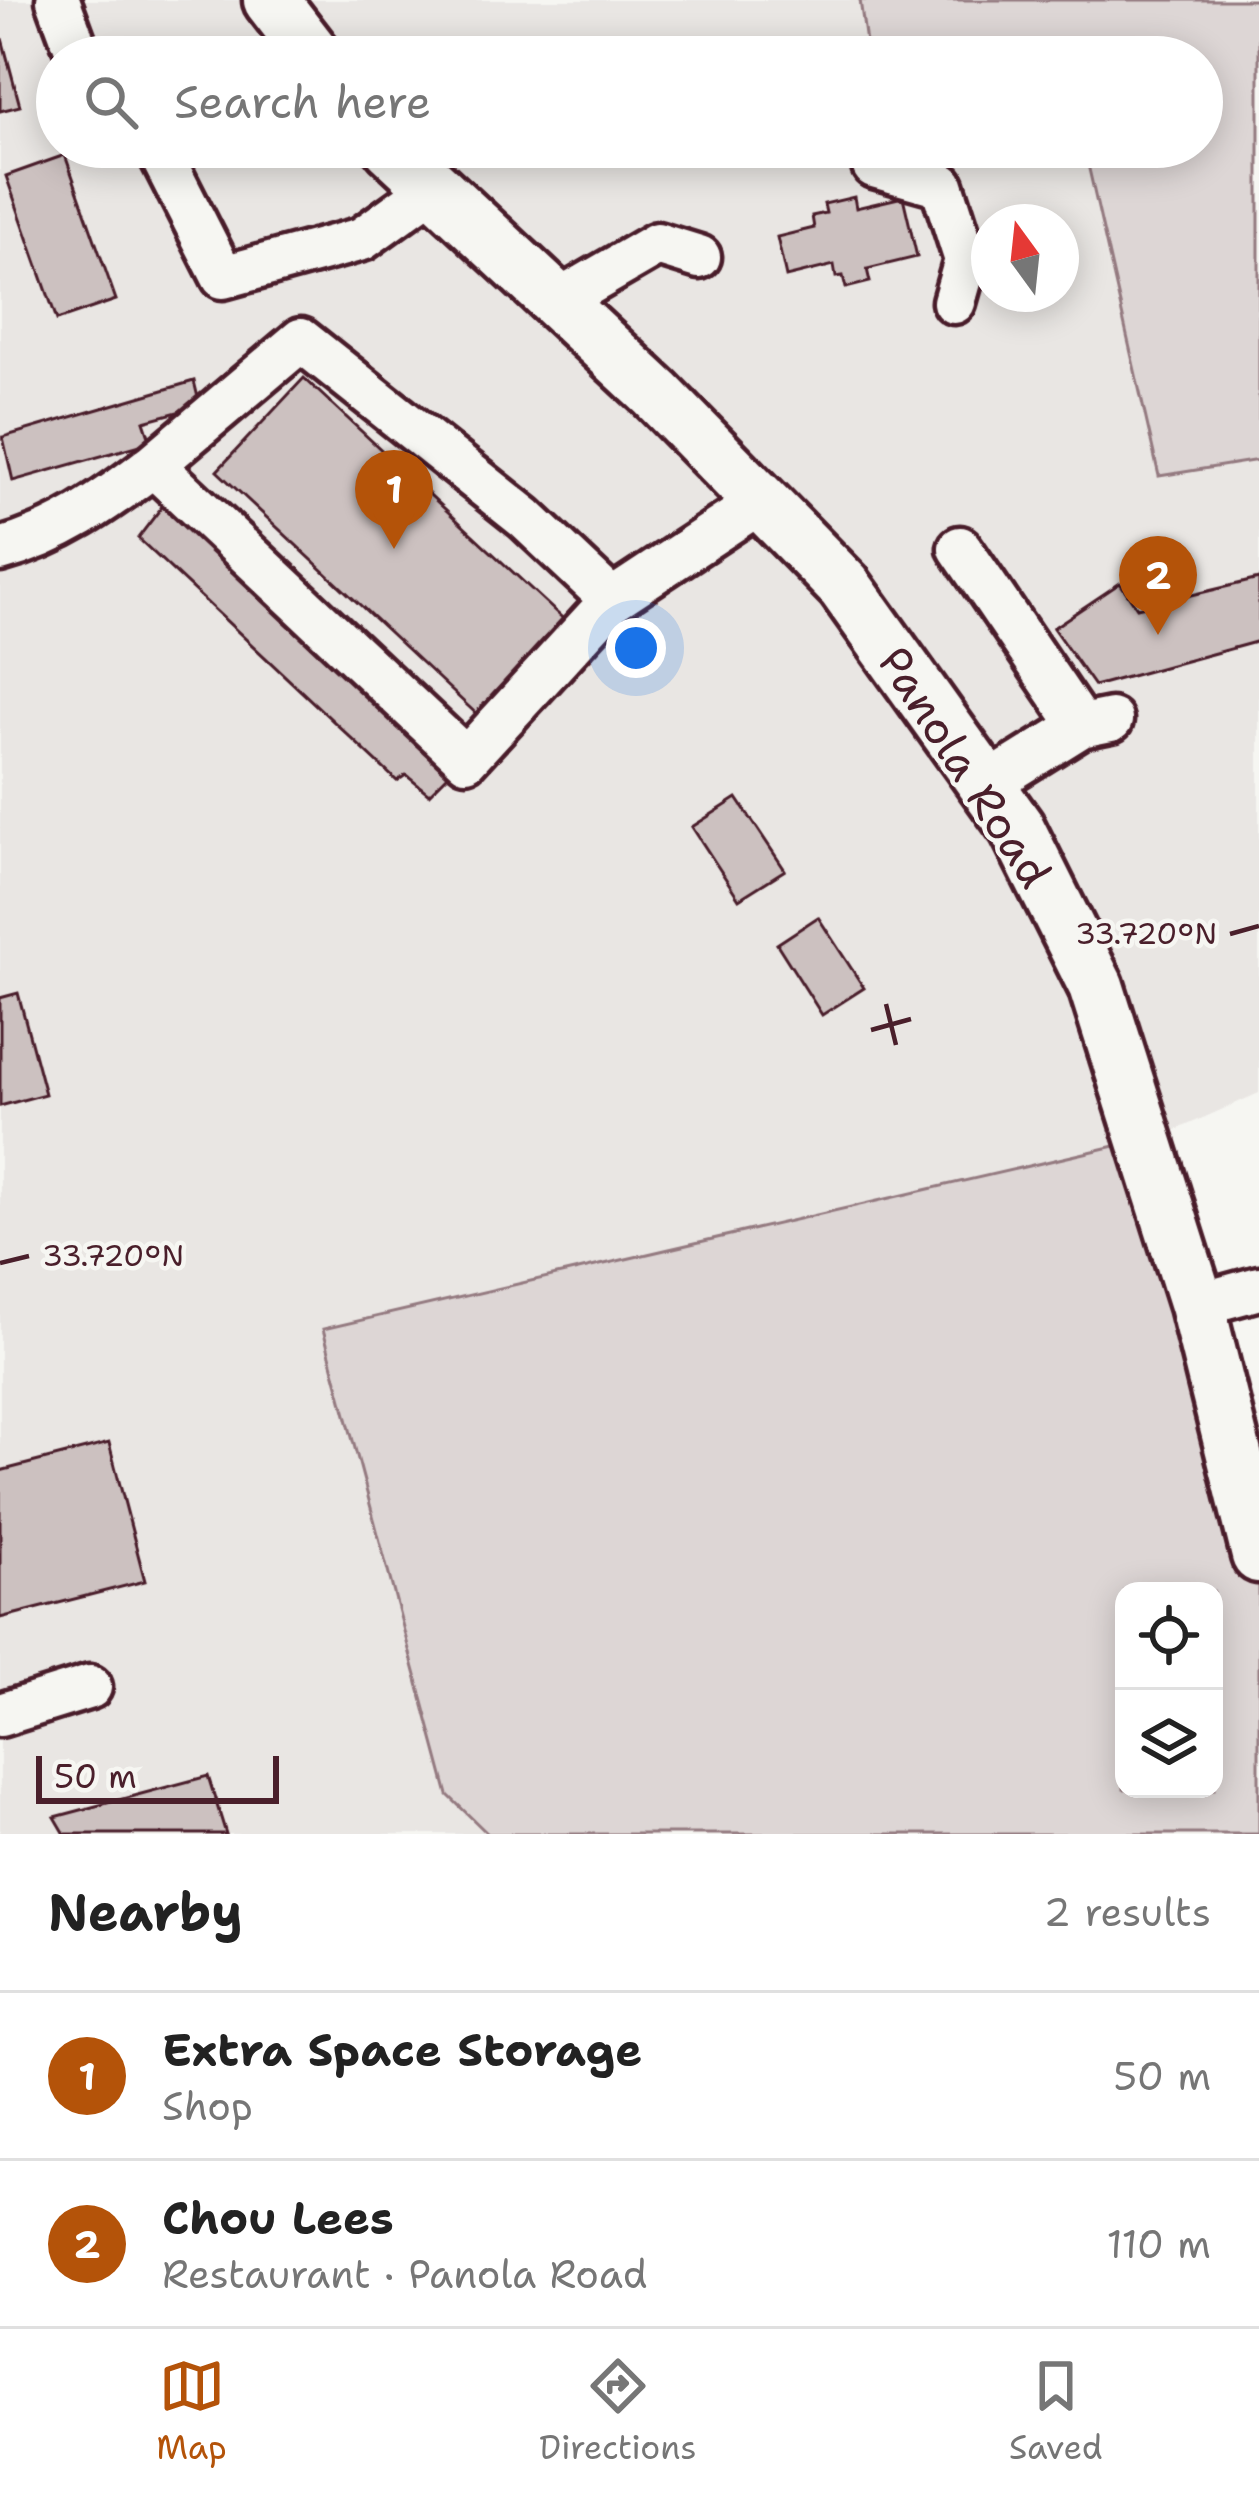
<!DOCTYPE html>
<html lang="en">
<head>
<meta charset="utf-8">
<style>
  :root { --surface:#fff; --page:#f2f2f2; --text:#222; --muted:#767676; --line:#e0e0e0; --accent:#b45309 }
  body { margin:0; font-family:"Shantell Sans",sans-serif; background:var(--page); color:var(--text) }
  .controls { position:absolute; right:36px; bottom:36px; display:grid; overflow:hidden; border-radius:24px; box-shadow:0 6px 30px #0003 }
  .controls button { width:108px; height:108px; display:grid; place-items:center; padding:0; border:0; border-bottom:3px solid var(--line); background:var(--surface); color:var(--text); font:60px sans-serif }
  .compass { position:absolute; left:971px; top:204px; width:108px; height:108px; border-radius:50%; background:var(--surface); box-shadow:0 6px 30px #0003; rotate:345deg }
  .scale { position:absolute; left:36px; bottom:30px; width:243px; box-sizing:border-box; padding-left:12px; border:6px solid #4a1f2b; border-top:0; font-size:33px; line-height:42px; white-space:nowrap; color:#4a1f2b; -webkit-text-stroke:9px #f6f6f2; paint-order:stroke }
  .you { position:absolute; left:636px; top:648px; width:42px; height:42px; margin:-30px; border:9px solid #fff; border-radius:50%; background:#1a73e8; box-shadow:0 0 0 18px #1a73e833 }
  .badge { display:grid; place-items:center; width:78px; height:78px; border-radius:50%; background:var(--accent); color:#fff; font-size:39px; font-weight:700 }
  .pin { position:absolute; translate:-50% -99px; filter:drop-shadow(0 3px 6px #0008) }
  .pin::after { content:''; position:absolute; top:63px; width:42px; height:36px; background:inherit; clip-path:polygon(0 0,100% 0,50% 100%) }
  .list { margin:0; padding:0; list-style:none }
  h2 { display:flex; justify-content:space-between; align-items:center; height:156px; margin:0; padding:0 48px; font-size:51px }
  h2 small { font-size:39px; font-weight:400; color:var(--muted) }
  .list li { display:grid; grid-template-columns:78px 1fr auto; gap:36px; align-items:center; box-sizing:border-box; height:168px; padding:0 48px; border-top:3px solid var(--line) }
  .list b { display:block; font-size:45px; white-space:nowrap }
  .list p { margin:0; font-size:39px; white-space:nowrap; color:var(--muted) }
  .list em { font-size:39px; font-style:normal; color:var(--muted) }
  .icon { flex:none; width:66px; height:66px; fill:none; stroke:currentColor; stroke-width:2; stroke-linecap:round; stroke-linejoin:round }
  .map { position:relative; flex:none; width:1259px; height:1834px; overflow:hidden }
  .search { position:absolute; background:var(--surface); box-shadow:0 6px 30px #0003; left:36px; right:36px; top:36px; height:132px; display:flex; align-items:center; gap:30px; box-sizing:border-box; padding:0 42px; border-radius:66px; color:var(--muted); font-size:45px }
  .sheet { height:492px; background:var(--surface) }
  nav { display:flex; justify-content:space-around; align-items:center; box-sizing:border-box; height:168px; border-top:3px solid var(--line); background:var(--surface); font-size:33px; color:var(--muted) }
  nav a { display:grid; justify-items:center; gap:6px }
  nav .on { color:var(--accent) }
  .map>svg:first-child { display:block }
</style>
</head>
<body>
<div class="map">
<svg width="1259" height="1834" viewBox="0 0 1259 1834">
  <rect width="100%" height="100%" fill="#f6f6f2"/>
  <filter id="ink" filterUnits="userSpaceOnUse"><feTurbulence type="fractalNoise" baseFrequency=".00833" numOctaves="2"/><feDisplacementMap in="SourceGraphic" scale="24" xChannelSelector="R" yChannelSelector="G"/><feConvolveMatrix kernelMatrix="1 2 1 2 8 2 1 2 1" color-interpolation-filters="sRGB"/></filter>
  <g filter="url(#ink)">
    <path fill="#e9e6e3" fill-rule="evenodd" d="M0 0H1259V1093L1167 1134 324 1329 448 1795 488 1834H0ZM57 57H1202V147H57ZM989 222H1061V294H989Z"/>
    <path fill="#ddd6d5" stroke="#947a80" stroke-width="3" fill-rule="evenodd" d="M860 0H1259V460L1159 476 1084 147H1202V57H868Z
      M1167 1134 1259 1543V1834H488L448 1795 323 1329ZM1124 1591H1214V1789H1124Z"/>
    <path fill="#ccc1c0" stroke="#4a1f2b" stroke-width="3" d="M0 31 20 106 0 111Z
      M65 155 116 300 57 320 6 176Z
      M854 197 856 208 903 197 917 257 867 269 870 282 846 288 843 276 836 277 834 265 786 277 777 237 814 228 812 216 826 213 824 204Z
      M304 378 572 627 484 721 217 471Z
      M194 381 200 406 144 421 151 442 13 481 3 437Z
      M164 504 449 774 429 794 406 775 397 781 138 538Z
      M1259 579V641L1094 686 1053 628 1120 583 1137 608Z
      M737 798 785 870 739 899 692 827Z
      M818 917 864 988 822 1015 777 944Z
      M18 993 45 1094 0 1106V998Z
      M109 1443 145 1581 0 1618V1471Z
      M208 1776 226 1834H65L55 1817Z"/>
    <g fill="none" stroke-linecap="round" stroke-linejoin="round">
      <g stroke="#4a1f2b" stroke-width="51">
        <path id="minor" d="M58 0 79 57
          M160 153 223 277 362 239 434 187
          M874 166 942 185 966 260 954 302
          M557 302 657 244 699 257
          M960 548 1081 726 1111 720
          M0 550C59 534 105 502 153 465
          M612 600 525 518 301 340 153 465 466 759 612 600 762 501
          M986 785 1081 726
          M1197 1305 1259 1288
          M0 1715 90 1687"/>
      </g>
      <g stroke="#4a1f2b" stroke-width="63">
        <path id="major" d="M271 0 315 57
          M391 147 656 394 844 586 1017 828 1096 986 1197 1305 1259 1555"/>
      </g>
      <use href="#minor" stroke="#f6f6f2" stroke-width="42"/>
      <use href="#major" stroke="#f6f6f2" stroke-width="54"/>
    </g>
  </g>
  <path fill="none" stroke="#4a1f2b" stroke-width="4.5" d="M1230 934 1259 926M886 1004 896 1045M871 1030 911 1019M0 1263 29 1256"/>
  <g text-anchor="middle" stroke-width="9" stroke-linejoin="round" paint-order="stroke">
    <g font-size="45" fill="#4a1f2b" stroke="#f6f6f2">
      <text transform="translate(965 767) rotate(57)" y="16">Panola Road</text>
    </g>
  </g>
  <g font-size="30" text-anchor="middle" fill="#4a1f2b" stroke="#f6f6f2" stroke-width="9" stroke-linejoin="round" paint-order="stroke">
    <text x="1146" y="944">33.720°N</text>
    <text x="113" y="1266">33.720°N</text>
  </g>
</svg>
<div class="controls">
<button><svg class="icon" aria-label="locate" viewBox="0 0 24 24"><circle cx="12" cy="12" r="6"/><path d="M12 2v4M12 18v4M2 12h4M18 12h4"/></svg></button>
<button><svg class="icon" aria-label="layers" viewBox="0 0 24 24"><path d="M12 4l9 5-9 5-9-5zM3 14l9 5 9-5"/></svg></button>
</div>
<svg class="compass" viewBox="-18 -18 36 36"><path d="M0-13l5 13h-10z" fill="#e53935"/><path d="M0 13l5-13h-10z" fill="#767676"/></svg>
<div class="scale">50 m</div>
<div class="you"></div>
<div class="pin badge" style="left:394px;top:549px">1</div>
<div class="pin badge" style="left:1158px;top:635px">2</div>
<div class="search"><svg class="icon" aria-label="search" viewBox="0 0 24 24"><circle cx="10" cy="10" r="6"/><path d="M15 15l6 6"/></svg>Search here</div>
</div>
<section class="sheet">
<h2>Nearby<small>2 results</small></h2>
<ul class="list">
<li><span class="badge">1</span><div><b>Extra Space Storage</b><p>Shop</p></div><em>50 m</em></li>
<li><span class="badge">2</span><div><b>Chou Lees</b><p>Restaurant · Panola Road</p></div><em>110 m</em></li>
</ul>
</section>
<nav>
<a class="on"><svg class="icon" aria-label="map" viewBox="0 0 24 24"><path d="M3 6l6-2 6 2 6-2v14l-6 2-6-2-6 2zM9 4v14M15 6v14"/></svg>Map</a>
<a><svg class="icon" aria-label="directions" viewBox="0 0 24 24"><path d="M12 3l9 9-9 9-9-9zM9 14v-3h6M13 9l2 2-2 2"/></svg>Directions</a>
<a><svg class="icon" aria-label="saved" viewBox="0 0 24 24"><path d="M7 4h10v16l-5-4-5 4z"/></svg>Saved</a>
</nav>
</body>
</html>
